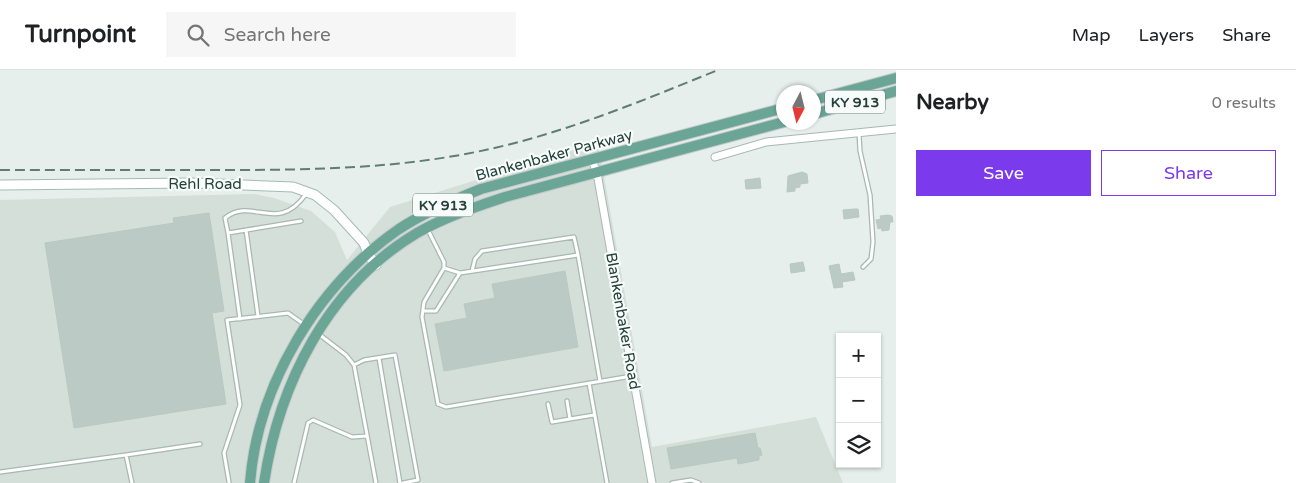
<!DOCTYPE html>
<html lang="en">
<head>
<meta charset="utf-8">
<style>
  :root { --surface:#fff; --page:#f6f6f6; --text:#202124; --muted:#757577; --line:#e0e0e0; --accent:#7c3aed }
  body { margin:0; font-family:"Varela Round",sans-serif; background:var(--page); color:var(--text) }
  .controls { position:absolute; right:15px; bottom:15px; display:grid; overflow:hidden; border-radius:0px; box-shadow:0 1px 4px #0004 }
  .controls button { width:45px; height:45px; display:grid; place-items:center; padding:0; border:0; border-bottom:1px solid var(--line); background:var(--surface); color:var(--text); font:25px sans-serif }
  .compass { position:absolute; left:776px; top:15px; width:45px; height:45px; border-radius:50%; background:var(--surface); box-shadow:0 1px 4px #0004; rotate:187deg }
  .list { margin:0; padding:0; list-style:none }
  h2 { display:flex; justify-content:space-between; align-items:center; height:65px; margin:0; padding:0 20px; font-size:21px }
  h2 small { font-size:16px; font-weight:400; color:var(--muted) }
  .actions { display:flex; gap:10px; padding:15px 20px }
  .actions a { flex:1; padding:11px 0; border:1px solid var(--accent); border-radius:0px; text-align:center; font-size:18px; color:var(--accent) }
  .actions .main { background:var(--accent); color:#fff }
  .icon { flex:none; width:28px; height:28px; fill:none; stroke:currentColor; stroke-width:2; stroke-linecap:round; stroke-linejoin:round }
  .map { position:relative; flex:none; width:896px; height:413px; overflow:hidden }
  header { display:flex; align-items:center; gap:30px; box-sizing:border-box; height:70px; padding:0 25px; background:var(--surface); border-bottom:1px solid var(--line) }
  header strong { font-size:24px }
  nav { display:flex; gap:28px; margin-inline-start:auto; font-size:18px }
  .search { width:350px; height:45px; background:var(--page); display:flex; align-items:center; gap:12px; box-sizing:border-box; padding:0 18px; border-radius:0px; color:var(--muted); font-size:19px }
  main { display:flex }
  aside { flex:1; background:var(--surface) }
  .map>svg:first-child { display:block }
</style>
</head>
<body>
<header>
<strong>Turnpoint</strong>
<div class="search"><svg class="icon" aria-label="search" viewBox="0 0 24 24"><circle cx="10" cy="10" r="6"/><path d="M15 15l6 6"/></svg>Search here</div>
<nav><a>Map</a><a>Layers</a><a>Share</a></nav>
</header>
<main>
<div class="map">
<svg width="896" height="413" viewBox="0 0 896 413">
  <rect width="100%" height="100%" fill="#e6efeb"/>
  <path fill="#d4dfda" d="M598 72 652 377 816 347 843 413H0V130L254 124 274 128 311 141 335 162 347 190 390 137Z"/>
  <path fill="#bbcac4" stroke="#b8c9c2" d="M802 102 807 104 808 113 800 114V117L795 118V121L787 122 788 106Z
    M760 108 761 118 746 119 745 110Z
    M854 139H858L859 147 844 149 843 140Z
    M209 143 224 241 212 243 226 334 74 358 45 173 174 153 173 148Z
    M888 145 892 146 893 152H890L889 160 882 161 881 158 878 159 876 150 881 149 880 146Z
    M803 192 805 201 791 203 790 194Z
    M839 194 841 204 853 202 855 210 842 212 843 217 834 218 829 196Z
    M565 201 578 277 444 301 435 254 467 248 464 234 495 228 492 214Z
    M755 363 758 378H760L762 385 759 386V390L738 394 737 388 671 399 667 378Z"/>
  <g fill="none" stroke-linecap="round" stroke-linejoin="round">
    <g stroke="#a8b8b2" stroke-width="5.5">
      <path id="lane" d="M859 64 860 81 870 125 873 172 871 189 863 197
        M301 151 228 163 225 148C253 126 277 165 306 124
        M427 158 444 192V198L424 232 422 247 438 334 446 337 632 306
        M246 160 258 246
        M228 163 240 249
        M444 198 460 203
        M472 201 475 189 482 181 574 167 578 185
        M423 241H436L460 203 578 185 600 311
        M320 265 346 285 354 295 376 413
        M379 288 400 413
        M354 295 364 290 395 285 418 410 403 413
        M589 313 607 413
        M567 331 570 349
        M548 334 552 352 594 345
        M0 402 126 385
        M229 412 224 383 240 335 227 250 288 243 305 255
        M132 413 126 385 200 374
        M294 413 308 353 313 350 352 367 367 366
        M672 413 691 410 699 413"/>
    </g>
    <g stroke="#a8b8b2" stroke-width="9">
      <path id="street" d="M715 87 766 72 896 59
        M592 90 597 103 652 413"/>
    </g>
    <g stroke="#a4bbb3" stroke-width="11">
      <path id="secondary" d="M0 115 193 113 293 117 315 125 334 140 364 173 368 184 376 195"/>
    </g>
    <g stroke="#c2cac8" stroke-width="12">
      <path id="primary" d="M814 30 896 8
        M814 44 896 21
        M250 413C258 313 318 215 399 159 425 142 453 130 481 119L784 38
        M264 413C279 313 328 216 417 163 445 147 475 137 505 127L784 52"/>
    </g>
    <use href="#lane" stroke="#fff" stroke-width="3"/>
    <use href="#street" stroke="#fff" stroke-width="7"/>
    <use href="#secondary" stroke="#fff" stroke-width="9"/>
    <use href="#primary" stroke="#6aa596" stroke-width="10"/>
    <path stroke="#5f7d75" stroke-width="2" stroke-dasharray="10 5" stroke-linecap="butt" d="M0 100C74 100 149 100 223 100 303 100 382 99 460 85 551 69 634 34 718 0"/>
  </g>
  <g text-anchor="middle" stroke-width="4.5" stroke-linejoin="round" paint-order="stroke">
    <g fill="#f7fbf9" stroke="#637a73" stroke-width="1">
      <rect x="825" y="20.5" width="60" height="23" rx="4"/>
      <rect x="413" y="123.5" width="60" height="23" rx="4"/>
    </g>
    <g font-size="14" font-weight="bold" fill="#24423a">
      <text x="855" y="37">KY 913</text>
      <text x="443" y="140">KY 913</text>
    </g>
    <g font-size="15" fill="#24423a" stroke="#f7fbf9">
      <text transform="translate(554 85) rotate(-15)" y="5">Blankenbaker Parkway</text>
      <text x="205" y="119">Rehl Road</text>
      <text transform="translate(623 251) rotate(80)" y="5">Blankenbaker Road</text>
    </g>
  </g>
</svg>
<div class="controls">
<button>+</button>
<button>−</button>
<button><svg class="icon" aria-label="layers" viewBox="0 0 24 24"><path d="M12 4l9 5-9 5-9-5zM3 14l9 5 9-5"/></svg></button>
</div>
<svg class="compass" viewBox="-18 -18 36 36"><path d="M0-13l5 13h-10z" fill="#e53935"/><path d="M0 13l5-13h-10z" fill="#757577"/></svg>
</div>
<aside>
<h2>Nearby<small>0 results</small></h2>
<ul class="list">
</ul>
<div class="actions"><a class="main">Save</a><a>Share</a></div>
</aside>
</main>
</body>
</html>
